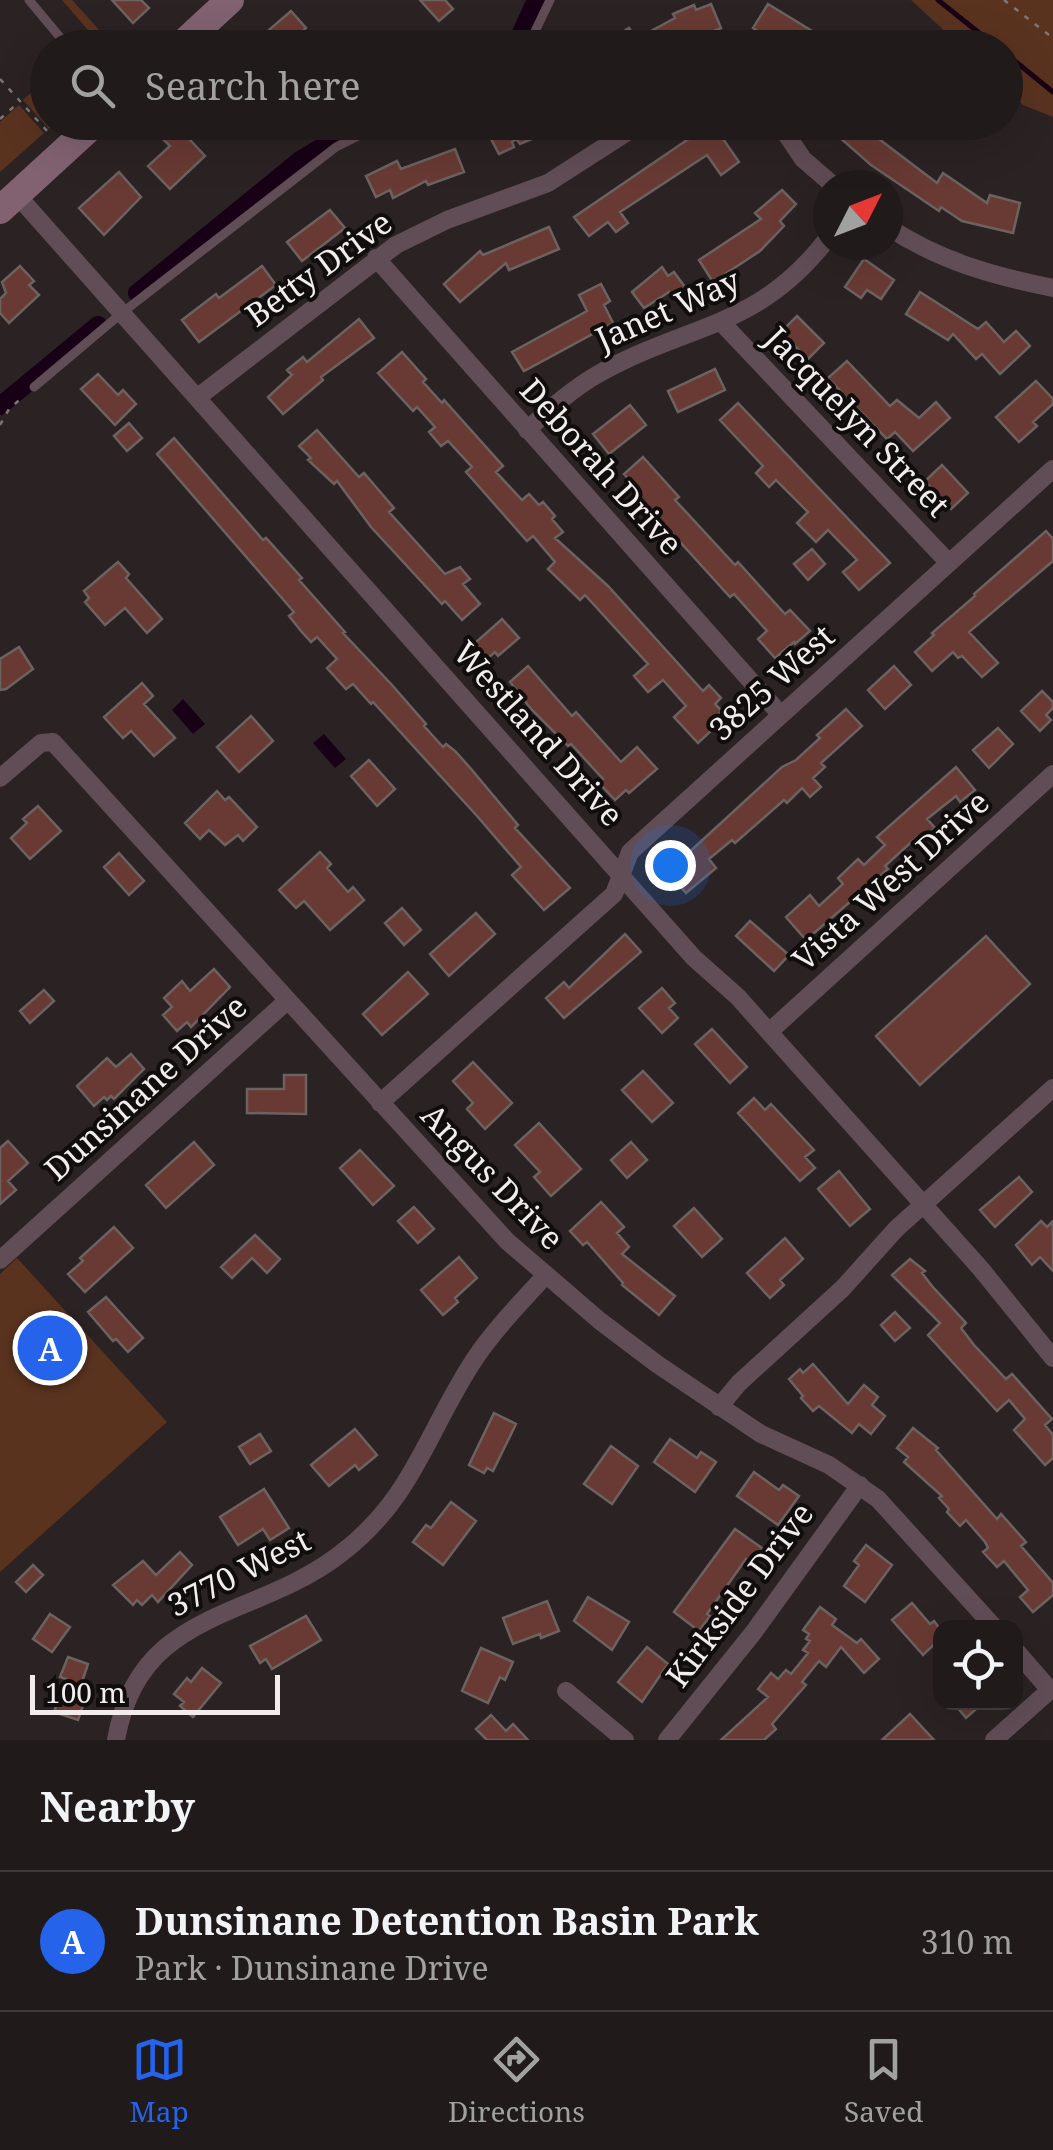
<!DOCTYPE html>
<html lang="en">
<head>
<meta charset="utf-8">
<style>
  :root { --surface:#201a1a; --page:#2d2727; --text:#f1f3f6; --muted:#a2a1a2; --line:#3d3839; --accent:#2563eb }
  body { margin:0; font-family:"Noto Serif",serif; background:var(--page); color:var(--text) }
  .controls { position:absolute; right:30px; bottom:30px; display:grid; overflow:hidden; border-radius:20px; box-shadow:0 10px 40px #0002 }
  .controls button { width:90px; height:90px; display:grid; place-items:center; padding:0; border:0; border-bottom:2px solid var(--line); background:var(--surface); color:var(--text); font:50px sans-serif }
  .compass { position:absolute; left:813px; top:170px; width:90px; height:90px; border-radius:50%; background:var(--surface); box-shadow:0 10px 40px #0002; rotate:48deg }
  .scale { position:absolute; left:30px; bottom:25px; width:250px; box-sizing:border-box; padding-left:10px; border:5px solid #f2eced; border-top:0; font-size:28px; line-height:35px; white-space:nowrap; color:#f2eced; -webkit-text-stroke:8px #100d0d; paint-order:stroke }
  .you { position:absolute; left:670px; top:865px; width:35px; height:35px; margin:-25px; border:8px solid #fff; border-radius:50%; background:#1a73e8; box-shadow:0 0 0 15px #1a73e833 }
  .badge { display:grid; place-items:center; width:65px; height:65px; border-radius:50%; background:var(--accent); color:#fff; font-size:32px; font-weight:700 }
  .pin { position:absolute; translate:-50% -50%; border:5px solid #fff; box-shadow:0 2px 10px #0006 }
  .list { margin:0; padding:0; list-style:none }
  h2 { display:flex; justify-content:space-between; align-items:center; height:130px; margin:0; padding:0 40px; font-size:42px }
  h2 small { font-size:32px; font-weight:400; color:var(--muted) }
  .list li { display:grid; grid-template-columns:65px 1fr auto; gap:30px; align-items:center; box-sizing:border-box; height:140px; padding:0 40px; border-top:2px solid var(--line) }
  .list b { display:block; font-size:38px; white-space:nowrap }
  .list p { margin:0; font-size:32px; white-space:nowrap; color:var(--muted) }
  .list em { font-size:32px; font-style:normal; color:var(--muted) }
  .icon { flex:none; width:55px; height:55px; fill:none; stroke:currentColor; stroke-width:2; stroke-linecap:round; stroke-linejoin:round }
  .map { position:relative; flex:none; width:1053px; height:1740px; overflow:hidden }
  .search { position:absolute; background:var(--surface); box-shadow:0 10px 40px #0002; left:30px; right:30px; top:30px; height:110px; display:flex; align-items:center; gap:25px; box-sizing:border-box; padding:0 35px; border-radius:55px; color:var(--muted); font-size:38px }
  .sheet { height:270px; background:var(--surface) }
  nav { display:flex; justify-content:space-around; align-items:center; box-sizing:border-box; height:140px; border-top:2px solid var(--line); background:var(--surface); font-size:28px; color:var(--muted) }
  nav a { display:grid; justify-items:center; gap:5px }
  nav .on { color:var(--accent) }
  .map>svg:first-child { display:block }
</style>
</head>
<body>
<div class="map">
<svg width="1053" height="1740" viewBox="0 0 1053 1740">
  <rect width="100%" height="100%" fill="#2b2223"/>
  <path fill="#5a331f" d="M62 0H72L115 47H82L94 37Z
    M911 0H1053V117L1023 105 1006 88V48L962 47Z
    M47 78 48 122 55 123 49 129 23 100Z
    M19 105 44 133 0 172V122Z
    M17 1258 167 1422 0 1572V1274Z"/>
  <path fill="#180016" d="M183 699 205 724 193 734 172 710Z
    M324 734 346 759 335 768 313 743Z"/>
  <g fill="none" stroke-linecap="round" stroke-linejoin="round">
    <path stroke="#180016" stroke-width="5" d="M938 0 998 48
      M1006 54 1053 92"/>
    <path stroke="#180016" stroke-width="18" d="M514 48 536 0
      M137 293 300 160 363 122
      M0 406 98 325"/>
  </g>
  <path fill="#683a33" stroke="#6c6260" stroke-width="2.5" d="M112 0H141L149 8 133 23Z
    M420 0H445L453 9 439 21Z
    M711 4 721 28 705 35 707 41 692 48H596L629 28 636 39 675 18 673 14 694 5 696 10Z
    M768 4 840 48H785L753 28Z
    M291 11 306 28 285 48H248Z
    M515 122H527L534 138 520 144 516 139 512 142 514 147 499 154 489 135Z
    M822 122H893L879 139 937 183 943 173 987 203 990 195 1020 203 1013 233 962 221 941 207 939 211 871 165Z
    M712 123 739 162 721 175 707 155 620 212 628 223 616 232 608 222 589 236 574 217Z
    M178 127 205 156 170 189 148 166 170 146 164 140Z
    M455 149 464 172 428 185 426 181 393 198 390 190 376 197 366 176 397 161 401 169Z
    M119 172 141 197 104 235 79 208Z
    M782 190 796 204 780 221 784 226 760 251 713 282 699 260 761 219 755 213Z
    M330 210 345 228 302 261 287 242Z
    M549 227 559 249 509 270 506 263 460 302 444 284 480 251 483 255Z
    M864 259 894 280 881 299 867 290 861 298 845 287Z
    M20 266 34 281 29 285 39 295 9 323 0 313V299L6 293 2 282Z
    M262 266 276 285 199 342 182 320 216 294 219 298Z
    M662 267 668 276 674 272 685 287 673 297 669 292 644 308 632 292Z
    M601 284 610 301 604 305 613 323 524 371 512 352 587 311 579 295Z
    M920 292 978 329 986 322 1004 342 1016 331 1030 346 1000 374 982 354 976 359 953 334 948 340 906 314Z
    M797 316 824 343 808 359 781 332Z
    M359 319 374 338 321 377 323 380 283 414 268 397 292 375 287 370 303 357 307 362Z
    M402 352 426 379 423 382 442 403 444 400 503 466 496 472 522 500 529 494 539 505 543 502 555 516 552 519 563 532 555 538 608 586 703 691 709 685 721 698 715 704 722 711 708 724 713 729 698 743 674 717 686 706 663 680 648 692 634 676 648 664 585 595 580 600 548 569 555 562 533 536 527 541 466 472 472 467 448 441 441 446 429 432 435 427 417 407 413 411 378 373Z
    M847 361 890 406 897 400 919 418 936 402 950 418 913 451 895 432 887 439 828 378Z
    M715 369 725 390 678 412 668 391Z
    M98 374 118 395 123 390 136 404 115 425 81 389Z
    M1036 381 1053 399V404L1033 422 1037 426 1019 442 996 417Z
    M738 403 890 563 859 590 843 572 857 560 828 530 816 542 797 523 808 512 776 480 769 487 756 473 763 466 720 420Z
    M630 405 646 425 609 454 593 434Z
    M129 423 142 438 127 451 114 436Z
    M317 430 359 477 364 473 394 508 389 512 445 574 460 567 470 579 463 584 480 604 462 620 445 601 442 604 371 527 337 481 334 484 308 460 311 458 299 446Z
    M174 438 263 540 266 538 302 578 299 580 345 632 343 633 392 685 426 724 424 726 443 747 446 744 455 751 472 770 518 825 515 828 570 888 544 910 512 875 521 867 477 816 373 702 371 704 353 684 346 689 327 668 337 659 317 637 311 642 301 631 289 616 294 612 157 454Z
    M643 457 679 497 675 500 735 565 738 562 785 614 790 610 810 631 795 644 794 642 775 658 758 639 767 631 734 594 730 597 632 489 635 486 624 474Z
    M942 465 968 493 951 509 925 481Z
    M1046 531 1053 539V561L969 632 998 663 982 677 962 656 958 658 953 652 932 671 915 652 934 635 932 633 975 596 974 594Z
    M812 549 825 564 808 580 794 564Z
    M118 562 129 574 126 578 162 619 147 633 125 608 105 625 85 602 89 598 84 591Z
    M502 619 519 638 498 656 495 652 488 658 475 643Z
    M19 647 33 669 6 689 0 690V659Z
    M528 666 572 716 576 712 621 762 637 747 657 769 629 793 626 790 615 800 599 783 603 779 571 744 568 746 531 709 510 682Z
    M894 666 911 685 885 709 868 690Z
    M142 683 153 696 144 704 175 738 154 756 131 731 123 738 104 717Z
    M1042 691 1053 702V708L1046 715 1051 720 1040 731 1021 711Z
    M846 709 862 726 821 763 825 767 813 778 821 787 810 797 802 788 787 803 784 800 735 843 732 840 709 859 716 868 686 893 671 876 689 861 685 856 782 767 796 760 820 738 817 735Z
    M251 716 273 741 239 772 217 747Z
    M998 728 1013 744 989 768 973 750Z
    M369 760 395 789 377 806 351 776Z
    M956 767 975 790 960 802 956 796 927 819 935 828 922 840 918 836 885 866 888 869 806 940 786 917 810 895 819 906 843 884 838 878 858 859 864 865 885 845 877 837Z
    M217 791 225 800 229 797 257 827 243 841 238 835 225 845 209 830 200 839 185 823Z
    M38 806 61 831 30 859 11 838 27 823 23 819Z
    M320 852 331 864 327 868 348 892 353 887 364 900 330 930 304 901 296 908 279 890Z
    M119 853 144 881 129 895 104 867Z
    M402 908 421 930 404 945 385 923Z
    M476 913 495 934 449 976 430 954Z
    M750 921 789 955 774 971 736 936Z
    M625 934 641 952 564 1018 546 998 564 982 569 988Z
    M986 936 1030 984 920 1085 876 1036Z
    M214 969 230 987 191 1027 187 1022 177 1031 163 1015 172 1007 164 998 182 981 190 991Z
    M408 972 428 994 382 1035 363 1014Z
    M662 988 675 1003 669 1008 678 1018 662 1033 639 1008Z
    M44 990 54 1001 30 1023 20 1011Z
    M712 1029 747 1067 730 1083 695 1044Z
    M131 1054 144 1069 114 1099 111 1096 107 1100 104 1097 94 1106 77 1086 107 1058 116 1067Z
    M473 1062 512 1103 485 1129 467 1109 473 1103 453 1081Z
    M643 1071 673 1103 652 1122 622 1090Z
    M284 1075H306V1114L247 1113V1089H284Z
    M754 1098 765 1110 771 1104 814 1150 805 1157 815 1168 800 1181 738 1113Z
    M539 1123 581 1169 551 1196 534 1177 540 1172 515 1145Z
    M8 1141 28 1163 8 1181 16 1190 0 1204V1148Z
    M194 1142 214 1165 166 1208 146 1185Z
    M631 1142 647 1160 627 1178 611 1160Z
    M360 1150 394 1186 373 1205 340 1168Z
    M839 1171 870 1209 850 1226 818 1189Z
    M1019 1177 1032 1192 995 1227 980 1210Z
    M601 1202 624 1227 617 1233 629 1247 622 1254 675 1296 659 1315 622 1285 623 1283 587 1242 583 1245 570 1231Z
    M414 1207 434 1229 418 1243 398 1221Z
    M694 1208 722 1239 702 1257 674 1226Z
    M1041 1221 1047 1227 1053 1221V1271L1040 1257 1032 1265 1016 1245Z
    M114 1227 133 1248 85 1292 68 1274 83 1261 80 1258Z
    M255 1235 280 1259 267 1273 252 1258 232 1278 221 1267Z
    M785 1238 803 1259 780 1280 784 1285 770 1298 747 1273Z
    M459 1257 477 1278 455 1298 458 1302 443 1315 421 1290Z
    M910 1259 925 1271 922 1273 932 1286 966 1323 961 1328 974 1345 1006 1379 1012 1374 1052 1419 1045 1425 1053 1435V1458L1045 1465 1014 1430 1025 1419 1009 1400 997 1411 928 1335 940 1323 892 1275Z
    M106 1297 143 1338 128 1352 116 1339 113 1341 88 1312Z
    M895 1312 910 1328 895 1341 881 1325Z
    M813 1364 848 1404 864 1385 878 1397 872 1405 885 1416 871 1434 859 1424 852 1433 819 1406 813 1411 801 1398 803 1396 789 1379 800 1369 803 1373Z
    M494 1413 516 1424 493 1471 487 1468 484 1473 469 1465Z
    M913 1428 938 1448 936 1450 997 1519 1001 1514 1026 1542 1021 1546 1053 1583V1595L1033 1612 1020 1597 1028 1590 1004 1561 997 1567 983 1552 988 1548 985 1542 966 1520 960 1526 947 1512 949 1509 939 1498 942 1496 904 1462 908 1457 897 1448Z
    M355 1429 377 1455 359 1470 355 1465 329 1486 311 1465Z
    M260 1434 271 1451 250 1464 239 1447Z
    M670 1439 697 1458 701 1452 716 1462 695 1492 654 1462Z
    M611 1446 638 1466 612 1504 584 1484Z
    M754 1472 779 1490 783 1485 799 1496 778 1525 737 1496Z
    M264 1489 289 1528 270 1540 263 1529 238 1545 220 1517Z
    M451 1502 476 1521 443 1565 413 1542 426 1525 431 1528Z
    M735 1529 762 1548 751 1563 746 1559 707 1614 710 1616 699 1631 674 1612Z
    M866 1545 892 1565 865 1602 844 1586 859 1565 854 1561Z
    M180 1552 192 1565 158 1602 152 1595 142 1605 137 1600 133 1605 113 1585 143 1561 156 1575Z
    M33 1565 43 1575 26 1592 16 1582Z
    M588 1597 629 1622 612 1650 574 1621Z
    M547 1601 559 1631 541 1638 540 1634 513 1644 503 1618Z
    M912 1603 930 1624 934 1621 940 1629V1639L923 1655 892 1620Z
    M820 1607 836 1619 832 1625 857 1643 861 1639 879 1659 864 1673 841 1647 826 1667 819 1661 802 1682 806 1685 772 1724 776 1729 764 1740H721L768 1697 758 1689 771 1673 778 1679 786 1670 791 1674 808 1653 803 1650 810 1641 806 1639 809 1634 803 1630Z
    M50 1614 70 1627 52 1652 33 1639Z
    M306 1616 321 1640 272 1669 266 1659 260 1663 250 1646Z
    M647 1647 668 1664 642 1702 618 1682Z
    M481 1648 513 1662 505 1680 500 1677 488 1703 462 1691Z
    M68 1657 88 1664 82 1682 90 1685 78 1720 54 1712 66 1679 60 1677Z
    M202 1668 221 1683 193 1717 180 1706 184 1702 174 1694 187 1678 191 1682Z
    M953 1702H984L966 1718Z
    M910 1714 934 1740H882Z
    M491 1715 506 1731 513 1724 528 1740H487L476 1729Z"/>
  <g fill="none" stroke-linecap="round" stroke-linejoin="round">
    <path stroke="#7e7778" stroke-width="2.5" stroke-dasharray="5 8" stroke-linecap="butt" d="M1004 0 1053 38
      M0 79 48 132
      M0 119 19 102
      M0 425 9 409 24 396"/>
    <path stroke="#614d55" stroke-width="9" d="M29 0 69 48
      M527 48 550 0
      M34 387 123 312 336 147 366 132 398 122"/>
    <path stroke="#614d55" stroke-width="18" d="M778 122 803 159 833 185
      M17 195 694 958 738 997 769 1032 981 1269 1053 1358
      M888 227C940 261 993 276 1053 288
      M376 258 781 715
      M722 323 949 563
      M198 397 396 245 447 220 548 183 643 122
      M527 430C550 409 573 388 600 373 690 323 758 329 828 238
      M0 778 41 743 53 742 507 1241 600 1321 657 1364 761 1434 829 1465 878 1499 995 1628
      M769 1032 1053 774
      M380 1103 614 894 630 852 1053 469
      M0 1260 288 1000
      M719 1407 739 1383 843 1288 896 1229 1053 1088
      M566 1691 625 1740
      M116 1740C139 1608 252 1621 339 1555 414 1499 427 1430 476 1357 496 1328 521 1302 545 1276
      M667 1740 753 1633 860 1485
      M994 1740 1050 1690 1016 1651"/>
    <path stroke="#826271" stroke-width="28" d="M178 48 230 0
      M0 210 96 122"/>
  </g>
  <g text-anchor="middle" stroke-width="8" stroke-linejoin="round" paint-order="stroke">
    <g font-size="32" fill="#f2eced" stroke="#100d0d">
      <text transform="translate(319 269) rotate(-36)" y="11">Betty Drive</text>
      <text transform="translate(668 310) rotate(-24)" y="11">Janet Way</text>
      <text transform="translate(857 422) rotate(46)" y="11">Jacquelyn Street</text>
      <text transform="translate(601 467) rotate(48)" y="11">Deborah Drive</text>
      <text transform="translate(772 683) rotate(-42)" y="11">3825 West</text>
      <text transform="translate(538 734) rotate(48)" y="11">Westland Drive</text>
      <text transform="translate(891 881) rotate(-42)" y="11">Vista West Drive</text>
      <text transform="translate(146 1088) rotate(-42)" y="11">Dunsinane Drive</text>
      <text transform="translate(492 1177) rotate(46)" y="11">Angus Drive</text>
      <text transform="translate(239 1573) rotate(-27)" y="11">3770 West</text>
      <text transform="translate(740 1595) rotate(-53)" y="11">Kirkside Drive</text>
    </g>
  </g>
</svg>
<div class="controls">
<button><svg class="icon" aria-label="locate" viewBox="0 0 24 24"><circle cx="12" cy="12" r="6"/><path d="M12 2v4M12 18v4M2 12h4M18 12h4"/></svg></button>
</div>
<svg class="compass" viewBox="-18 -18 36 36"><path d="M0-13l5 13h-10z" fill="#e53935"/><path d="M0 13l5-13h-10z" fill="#a2a1a2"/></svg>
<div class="scale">100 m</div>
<div class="you"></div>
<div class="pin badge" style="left:50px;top:1348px">A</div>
<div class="search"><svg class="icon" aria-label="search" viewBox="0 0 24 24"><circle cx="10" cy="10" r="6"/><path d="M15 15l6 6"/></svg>Search here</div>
</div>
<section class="sheet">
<h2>Nearby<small></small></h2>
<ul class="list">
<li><span class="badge">A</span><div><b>Dunsinane Detention Basin Park</b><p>Park · Dunsinane Drive</p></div><em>310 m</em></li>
</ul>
</section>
<nav>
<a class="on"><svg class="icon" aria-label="map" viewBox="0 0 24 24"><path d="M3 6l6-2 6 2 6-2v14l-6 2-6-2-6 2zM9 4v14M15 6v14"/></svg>Map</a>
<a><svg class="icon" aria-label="directions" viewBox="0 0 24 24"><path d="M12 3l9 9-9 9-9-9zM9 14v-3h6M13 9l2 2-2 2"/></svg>Directions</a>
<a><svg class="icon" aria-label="saved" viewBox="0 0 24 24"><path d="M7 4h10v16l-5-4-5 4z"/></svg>Saved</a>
</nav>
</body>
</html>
